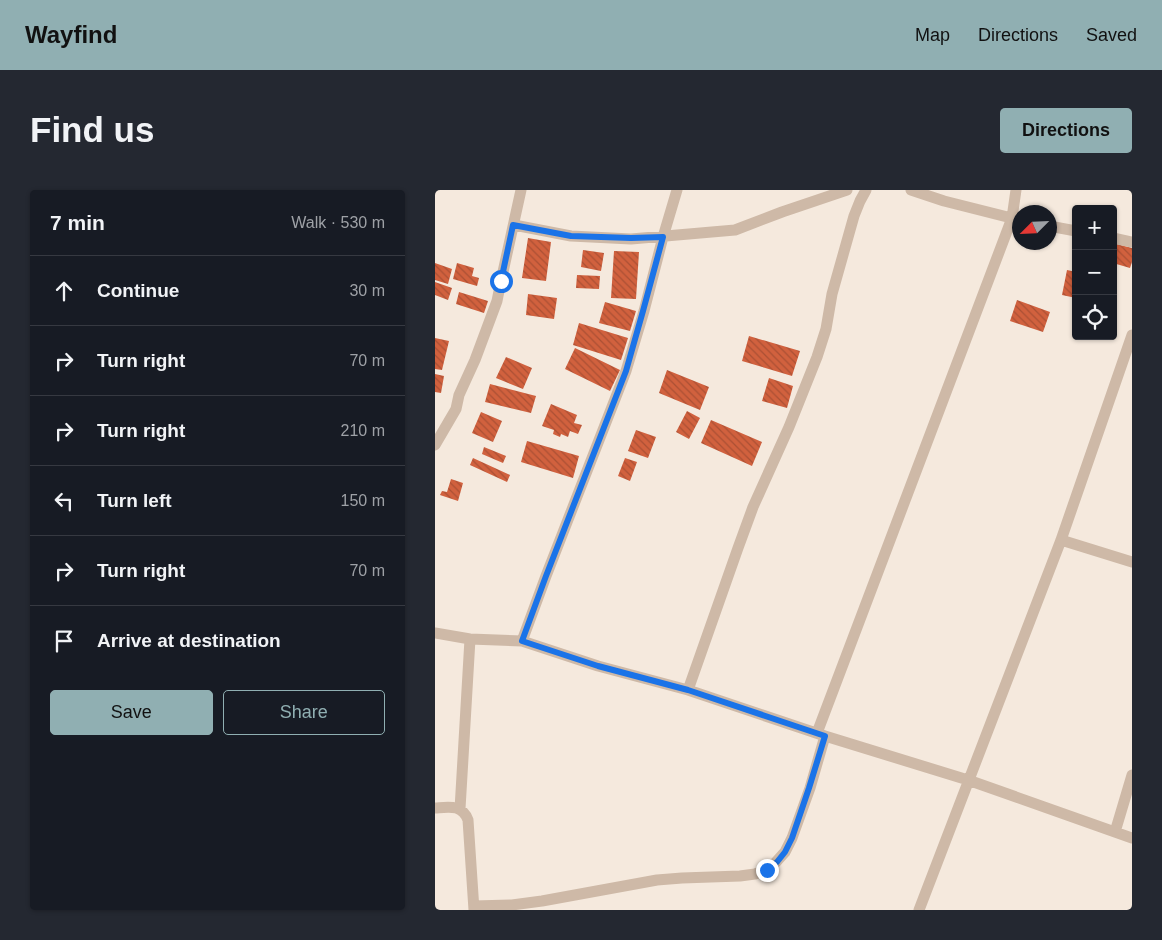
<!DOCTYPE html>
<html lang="en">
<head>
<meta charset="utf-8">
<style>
  :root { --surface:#171b24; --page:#242831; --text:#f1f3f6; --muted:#9ea1a6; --line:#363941; --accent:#90afb2 }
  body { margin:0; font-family:Arial,sans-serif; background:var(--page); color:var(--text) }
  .controls { position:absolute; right:15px; top:15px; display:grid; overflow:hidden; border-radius:5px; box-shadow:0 1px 4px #0004 }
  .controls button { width:45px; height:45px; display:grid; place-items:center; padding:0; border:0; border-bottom:1px solid var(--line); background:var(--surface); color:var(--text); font:25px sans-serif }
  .compass { position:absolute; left:577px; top:15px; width:45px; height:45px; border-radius:50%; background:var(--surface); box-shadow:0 1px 4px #0004; rotate:246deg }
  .stop { position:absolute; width:15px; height:15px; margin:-11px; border:4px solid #1a73e8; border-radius:50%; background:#fff }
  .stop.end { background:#1a73e8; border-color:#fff; box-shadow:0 1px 5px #0008 }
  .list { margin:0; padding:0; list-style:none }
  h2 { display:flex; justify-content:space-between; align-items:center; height:65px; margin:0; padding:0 20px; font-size:21px }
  h2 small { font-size:16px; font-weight:400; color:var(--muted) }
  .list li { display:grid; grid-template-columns:32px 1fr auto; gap:15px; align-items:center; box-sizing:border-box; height:70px; padding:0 20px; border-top:1px solid var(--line) }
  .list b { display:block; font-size:19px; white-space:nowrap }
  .list em { font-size:16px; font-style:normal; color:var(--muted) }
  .actions { display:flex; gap:10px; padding:15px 20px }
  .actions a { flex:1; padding:11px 0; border:1px solid var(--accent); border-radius:5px; text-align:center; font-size:18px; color:var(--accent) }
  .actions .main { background:var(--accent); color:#111 }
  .icon { flex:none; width:28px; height:28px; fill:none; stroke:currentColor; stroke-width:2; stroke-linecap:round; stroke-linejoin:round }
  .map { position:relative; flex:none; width:697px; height:720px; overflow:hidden; border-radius:5px }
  header { display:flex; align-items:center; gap:30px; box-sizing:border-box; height:70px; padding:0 25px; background:var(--accent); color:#111 }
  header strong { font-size:24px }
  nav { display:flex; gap:28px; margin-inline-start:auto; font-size:18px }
  .intro { display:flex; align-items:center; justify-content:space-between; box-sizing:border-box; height:120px; padding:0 30px }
  h1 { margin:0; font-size:35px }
  .button { padding:12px 22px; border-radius:5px; background:var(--accent); color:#111; font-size:18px; font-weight:700 }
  main { display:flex; gap:30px; padding:0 30px }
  aside { flex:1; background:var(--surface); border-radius:5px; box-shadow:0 1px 4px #0004 }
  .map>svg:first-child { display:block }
</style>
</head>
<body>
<header>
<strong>Wayfind</strong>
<nav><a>Map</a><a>Directions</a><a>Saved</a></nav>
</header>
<div class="intro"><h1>Find us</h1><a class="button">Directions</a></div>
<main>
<aside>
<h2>7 min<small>Walk · 530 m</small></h2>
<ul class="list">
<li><svg class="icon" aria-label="ahead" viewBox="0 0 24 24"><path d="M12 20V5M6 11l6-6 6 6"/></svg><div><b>Continue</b></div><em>30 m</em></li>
<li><svg class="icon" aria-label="right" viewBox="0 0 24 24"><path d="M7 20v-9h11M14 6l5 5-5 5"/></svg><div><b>Turn right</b></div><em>70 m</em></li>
<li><svg class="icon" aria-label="right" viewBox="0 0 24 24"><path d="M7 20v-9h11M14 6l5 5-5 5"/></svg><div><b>Turn right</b></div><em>210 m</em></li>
<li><svg class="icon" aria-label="left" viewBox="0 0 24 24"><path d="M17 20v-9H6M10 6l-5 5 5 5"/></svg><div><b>Turn left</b></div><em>150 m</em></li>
<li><svg class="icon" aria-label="right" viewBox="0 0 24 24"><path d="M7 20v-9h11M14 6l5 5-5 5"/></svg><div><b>Turn right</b></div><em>70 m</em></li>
<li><svg class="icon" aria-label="arrive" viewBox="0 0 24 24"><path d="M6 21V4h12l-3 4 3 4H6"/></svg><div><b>Arrive at destination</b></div></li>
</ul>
<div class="actions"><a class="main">Save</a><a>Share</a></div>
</aside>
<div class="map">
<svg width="697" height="720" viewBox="0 0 697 720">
  <defs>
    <pattern id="building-back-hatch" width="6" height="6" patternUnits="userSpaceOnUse" patternTransform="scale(1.25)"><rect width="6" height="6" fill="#d1613e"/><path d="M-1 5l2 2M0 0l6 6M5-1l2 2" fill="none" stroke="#ab5034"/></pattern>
  </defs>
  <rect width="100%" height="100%" fill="#f5e9dd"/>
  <path fill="url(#building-back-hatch)" d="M93 48 116 52 111 91 87 88Z
    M678 53 697 58V72L695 78 678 73Z
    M148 60 169 63 166 81 146 77Z
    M179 61 204 62 201 109 176 108Z
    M0 73 17 79 13 94 0 90Z
    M22 73 39 78 37 86 44 88 42 96 18 89Z
    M632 80 641 82V108L627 105Z
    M142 85 165 86 164 99 141 98Z
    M0 92 17 98 13 110 0 105Z
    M24 102 53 111 49 123 21 114Z
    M93 104 122 108 119 129 91 125Z
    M582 110 615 122 608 142 575 131Z
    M170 112 201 121 195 141 164 133Z
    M144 133 193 148 186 170 138 155Z
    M314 146 365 161 357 186 307 171Z
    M0 148 14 151 7 180 0 179Z
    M140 158 185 180 175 201 130 179Z
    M71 167 97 178 88 199 61 188Z
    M232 180 274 197 265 220 224 203Z
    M0 184 9 186 6 203 0 202Z
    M334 188 358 196 352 218 327 211Z
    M55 194 101 206 96 223 50 212Z
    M116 214 142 225 139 233 147 235 143 244 135 241 133 247 126 244 125 247 118 244 119 240 107 236Z
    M252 221 265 228 254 249 241 242Z
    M46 222 67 231 58 252 37 243Z
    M276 230 327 252 317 276 266 253Z
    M201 240 221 247 213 268 193 261Z
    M92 251 144 266 138 288 86 272Z
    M49 257 71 266 68 273 47 264Z
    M38 268 75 285 72 292 35 275Z
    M190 268 202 272 195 291 183 286Z
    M16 289 28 293 23 311 5 305 7 301 12 302Z"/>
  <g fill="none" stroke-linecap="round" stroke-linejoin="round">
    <path stroke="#ceb9a7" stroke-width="11" d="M476 0 509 11 584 30
      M79 35 136 46 196 49 300 40 347 22 412 0
      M614 36 641 41
      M678 48 697 52
      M0 255 21 219 24 205 40 170 62 111 66 91 86 0
      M626 350 697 372
      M0 443 35 449 87 451 163 476 253 500 390 546 533 590 697 648
      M87 451 111 386 191 181 209 121 228 47 242 0
      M253 500 303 358 318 317 354 237 382 167 391 139 397 104 419 26 425 11 431 0
      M382 543 577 28 581 0
      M0 618C14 617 27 614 33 630L39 720
      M25 619 35 449
      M680 642 697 585
      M39 716 77 715 107 711 222 690 247 688 305 686 320 684 331 680 341 672 350 662 357 648 375 598 390 546
      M484 720 626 350 697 145"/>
  </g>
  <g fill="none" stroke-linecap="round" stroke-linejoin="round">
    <path stroke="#1a73e8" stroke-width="6" d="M66 91 78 35 136 46 196 48 228 47 208 121 191 181 111 386 87 451 163 476 253 500 390 546 374 598 357 648 350 662 342 672 332 680"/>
  </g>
</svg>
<div class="controls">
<button>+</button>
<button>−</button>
<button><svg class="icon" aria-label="locate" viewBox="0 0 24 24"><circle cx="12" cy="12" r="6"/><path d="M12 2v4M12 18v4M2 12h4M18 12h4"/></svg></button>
</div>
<svg class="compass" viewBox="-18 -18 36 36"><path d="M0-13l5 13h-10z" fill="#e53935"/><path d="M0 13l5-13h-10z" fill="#9ea1a6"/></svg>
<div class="stop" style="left:66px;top:91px"></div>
<div class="stop end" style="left:332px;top:680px"></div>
</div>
</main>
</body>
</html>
